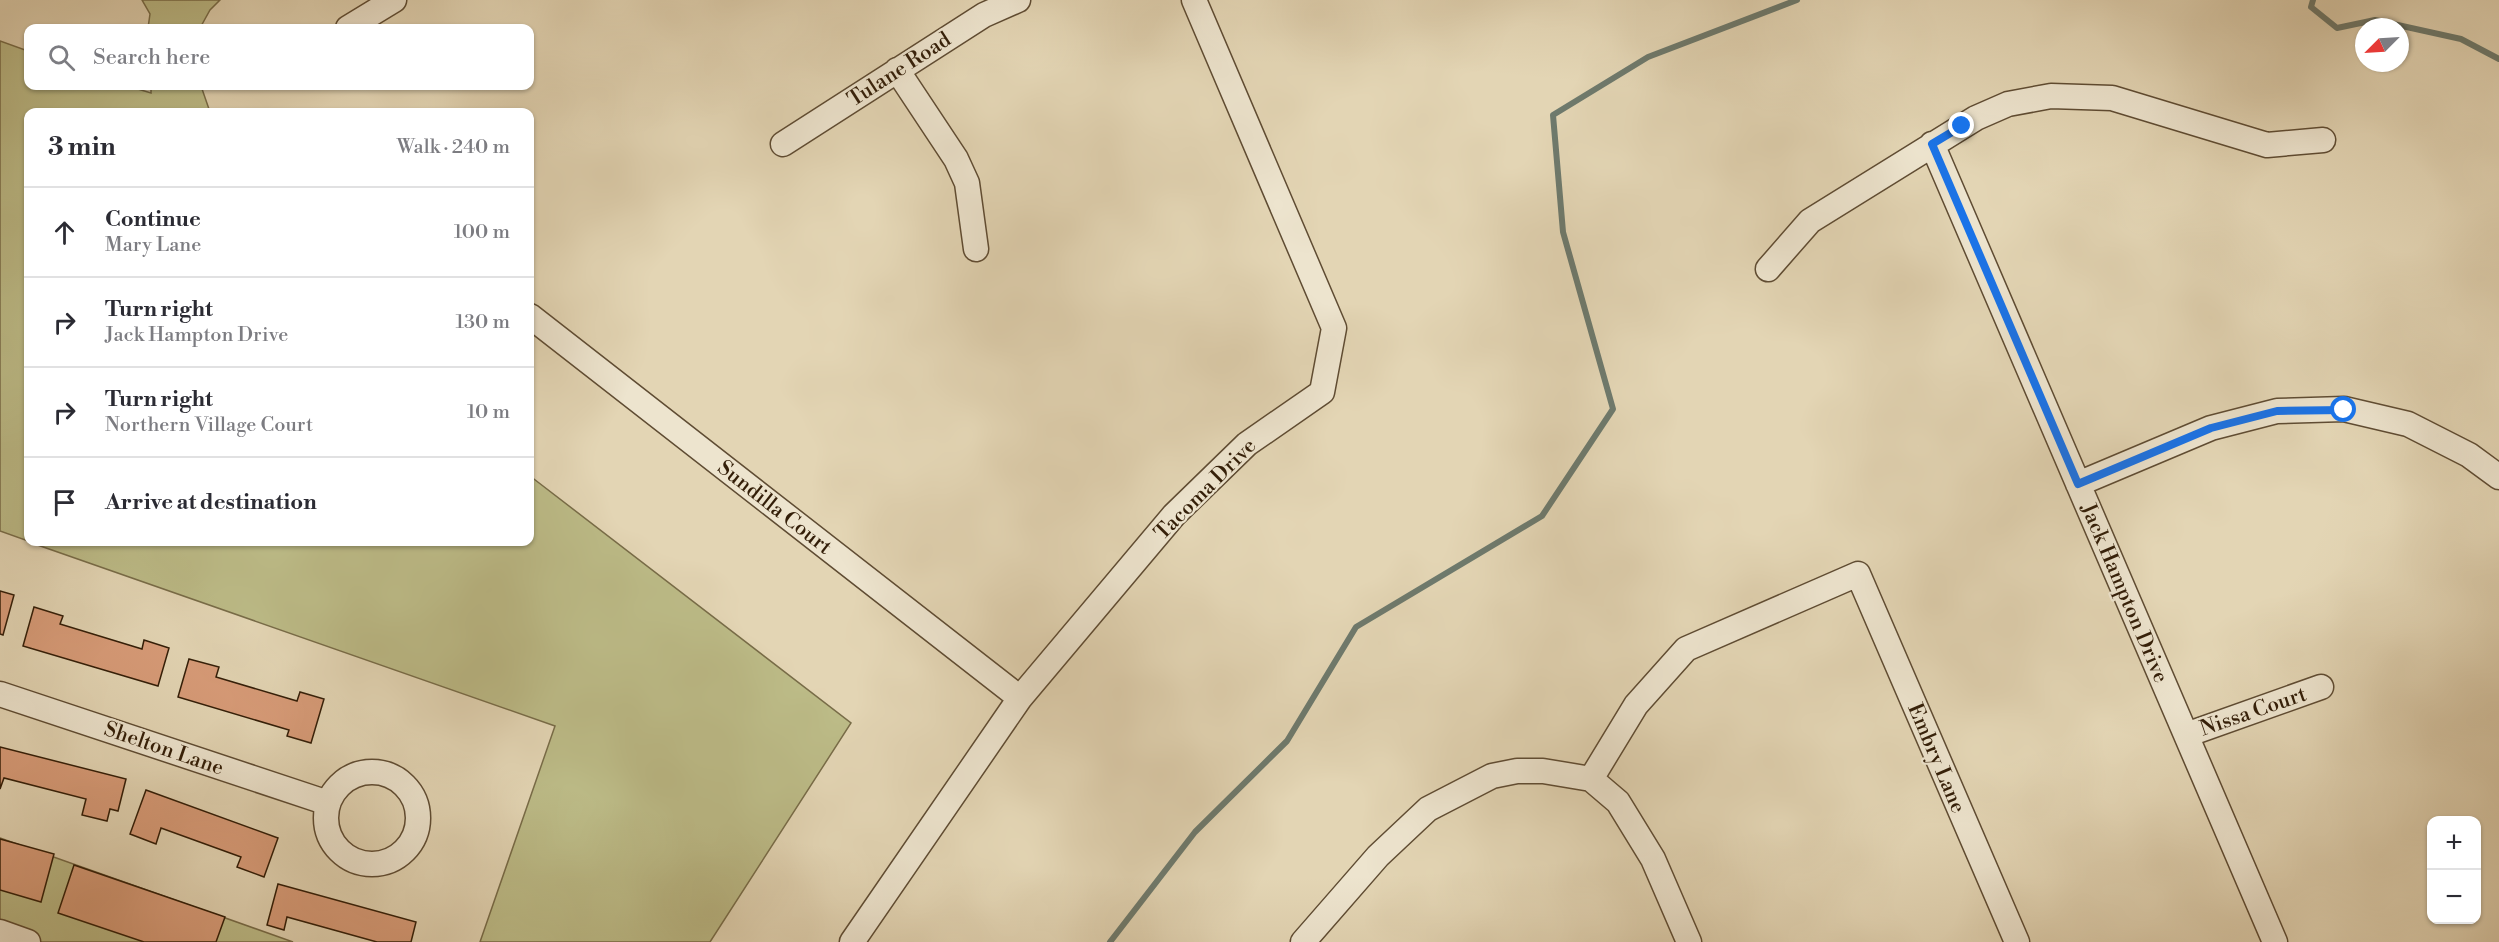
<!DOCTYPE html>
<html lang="en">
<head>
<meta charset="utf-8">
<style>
  :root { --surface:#fff; --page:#f7f7f7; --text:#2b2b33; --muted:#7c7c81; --line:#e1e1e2 }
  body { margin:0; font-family:"Libre Bodoni",serif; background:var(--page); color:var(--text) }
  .controls { position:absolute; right:18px; bottom:18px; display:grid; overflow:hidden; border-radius:12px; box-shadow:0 2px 4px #0004 }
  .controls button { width:54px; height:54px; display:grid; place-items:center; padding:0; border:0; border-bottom:2px solid var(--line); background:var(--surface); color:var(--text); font:30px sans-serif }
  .compass { position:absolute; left:2355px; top:18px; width:54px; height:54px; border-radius:50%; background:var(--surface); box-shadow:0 2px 4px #0004; rotate:246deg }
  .stop { position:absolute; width:18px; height:18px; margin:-14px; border:4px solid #1a73e8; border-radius:50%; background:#fff }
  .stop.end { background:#1a73e8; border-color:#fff; box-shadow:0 2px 6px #0008 }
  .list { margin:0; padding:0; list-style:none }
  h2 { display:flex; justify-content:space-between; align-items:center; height:78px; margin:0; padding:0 24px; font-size:26px }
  h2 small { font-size:20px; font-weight:400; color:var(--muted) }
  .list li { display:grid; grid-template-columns:39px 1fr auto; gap:18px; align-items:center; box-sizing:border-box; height:90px; padding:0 24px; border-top:2px solid var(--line) }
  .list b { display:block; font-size:22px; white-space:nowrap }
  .list p { margin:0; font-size:20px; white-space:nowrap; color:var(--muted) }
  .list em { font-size:20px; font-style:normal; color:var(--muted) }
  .icon { flex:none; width:33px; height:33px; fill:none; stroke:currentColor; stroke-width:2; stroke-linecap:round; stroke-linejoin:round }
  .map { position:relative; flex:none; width:2499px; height:942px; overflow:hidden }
  .search { position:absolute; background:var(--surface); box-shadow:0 2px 4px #0004; left:24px; top:24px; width:510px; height:66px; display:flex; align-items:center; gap:15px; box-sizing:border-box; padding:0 21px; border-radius:12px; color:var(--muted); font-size:22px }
  .panel { position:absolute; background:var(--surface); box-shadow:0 2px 4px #0004; left:24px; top:108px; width:510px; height:438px; border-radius:12px }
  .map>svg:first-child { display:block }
</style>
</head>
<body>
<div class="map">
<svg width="2499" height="942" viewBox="0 0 2499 942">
  <rect width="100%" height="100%" fill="#e3d5b4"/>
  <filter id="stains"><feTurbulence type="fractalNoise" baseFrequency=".00333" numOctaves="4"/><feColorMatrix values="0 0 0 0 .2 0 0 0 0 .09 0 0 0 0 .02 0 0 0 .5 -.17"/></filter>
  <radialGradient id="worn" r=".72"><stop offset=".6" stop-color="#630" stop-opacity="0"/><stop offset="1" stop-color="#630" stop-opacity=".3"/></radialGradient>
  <path fill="#bcbb87" stroke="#786c48" stroke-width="1.5" d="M142 0H220L210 10 200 28H148L150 14Z
    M0 41 28 51V86H128L151 93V86H201L210 112H28V541L0 531Z
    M530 476 851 723 710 942H480L555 726 29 542H530Z
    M0 838 293 942H0Z"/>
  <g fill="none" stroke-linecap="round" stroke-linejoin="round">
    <path stroke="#6e7a6d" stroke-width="6" d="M2313 0 2311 7 2337 28 2375 20 2461 39 2499 59
      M1110 942 1195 832 1287 741 1356 627 1542 516 1613 409 1563 232 1553 115 1648 57 1797 0"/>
  </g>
  <path fill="#d89c79" stroke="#331e08" stroke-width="1.5" d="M0 591 14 595 3 635 0 634Z
    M34 607 63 616 60 624 142 649 144 640 169 648 158 686 23 646Z
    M189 659 219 667 216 677 297 701 300 692 324 699 311 743 287 736 289 730 178 697Z
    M0 747 126 779 118 811 110 809 107 821 82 815 86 799 4 778 0 789Z
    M146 790 278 838 264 877 237 867 241 857 161 828 156 844 130 834Z
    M0 839 54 854 41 902 0 890Z
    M74 865 225 917 216 942H144L58 913Z
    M278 884 416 922 411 942H377L287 917 284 930 267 925Z"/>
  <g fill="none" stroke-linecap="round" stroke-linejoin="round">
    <g stroke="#5f4c33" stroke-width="27">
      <path id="minor" d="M348 28 394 0
        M897 70 956 159 967 183 976 249
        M783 144 984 15 1018 0
        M1932 144 2275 942
        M1768 269 1810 221 1976 118 2008 104 2051 96 2112 98 2267 145 2323 140
        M530 316 1020 698
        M2078 484 2211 428 2277 411 2344 409 2408 424 2469 455 2499 477
        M0 694 328 803
        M2186 735 2321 687
        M326 818a46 46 0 1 1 92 0a46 46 0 1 1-92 0Z
        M1591 779 1636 705 1686 649 1858 574 2017 942
        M0 932 28 942
        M852 942 1020 698 1174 515 1247 444 1322 392 1334 328 1194 0
        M1303 942 1378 856 1428 809 1492 776 1517 771H1543L1591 779 1618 802 1653 859 1689 942"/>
    </g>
    <use href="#minor" stroke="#ede4ce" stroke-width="24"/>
  </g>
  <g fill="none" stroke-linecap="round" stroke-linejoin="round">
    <path stroke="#1a73e8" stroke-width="8" d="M1962 126 1932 144 2078 484 2211 428 2277 411 2344 410"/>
  </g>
  <g text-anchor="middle" stroke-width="4.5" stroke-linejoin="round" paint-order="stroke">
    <g font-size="21" fill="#331e08" stroke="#ede4ce">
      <text transform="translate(899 69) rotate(-33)" y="7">Tulane Road</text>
      <text transform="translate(1205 489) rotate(-45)" y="7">Tacoma Drive</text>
      <text transform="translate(775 507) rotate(38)" y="7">Sundilla Court</text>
      <text transform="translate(2125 593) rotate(67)" y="7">Jack Hampton Drive</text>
      <text transform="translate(2253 711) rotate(-19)" y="7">Nissa Court</text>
      <text transform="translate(164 748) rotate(19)" y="7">Shelton Lane</text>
      <text transform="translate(1937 758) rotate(67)" y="7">Embry Lane</text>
    </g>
  </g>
  <rect width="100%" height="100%" filter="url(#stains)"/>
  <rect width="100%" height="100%" fill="url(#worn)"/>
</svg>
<div class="controls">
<button>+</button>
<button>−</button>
</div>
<svg class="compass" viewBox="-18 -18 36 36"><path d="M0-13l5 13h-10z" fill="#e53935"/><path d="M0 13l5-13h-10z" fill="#7c7c81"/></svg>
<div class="stop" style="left:2344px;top:410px"></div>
<div class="stop end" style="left:1962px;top:126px"></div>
<div class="search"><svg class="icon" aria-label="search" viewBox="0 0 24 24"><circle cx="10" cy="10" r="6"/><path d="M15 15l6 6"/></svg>Search here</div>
<section class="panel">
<h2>3 min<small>Walk · 240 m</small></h2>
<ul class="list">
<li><svg class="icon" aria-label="ahead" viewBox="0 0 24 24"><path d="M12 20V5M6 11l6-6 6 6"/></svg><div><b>Continue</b><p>Mary Lane</p></div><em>100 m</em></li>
<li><svg class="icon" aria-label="right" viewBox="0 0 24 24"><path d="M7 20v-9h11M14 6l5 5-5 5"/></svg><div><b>Turn right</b><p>Jack Hampton Drive</p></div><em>130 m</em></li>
<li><svg class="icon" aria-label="right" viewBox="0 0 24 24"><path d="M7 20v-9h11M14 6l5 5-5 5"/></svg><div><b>Turn right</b><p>Northern Village Court</p></div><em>10 m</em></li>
<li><svg class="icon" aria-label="arrive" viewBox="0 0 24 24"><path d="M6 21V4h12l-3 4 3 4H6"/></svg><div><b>Arrive at destination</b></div></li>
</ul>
</section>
</div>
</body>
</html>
